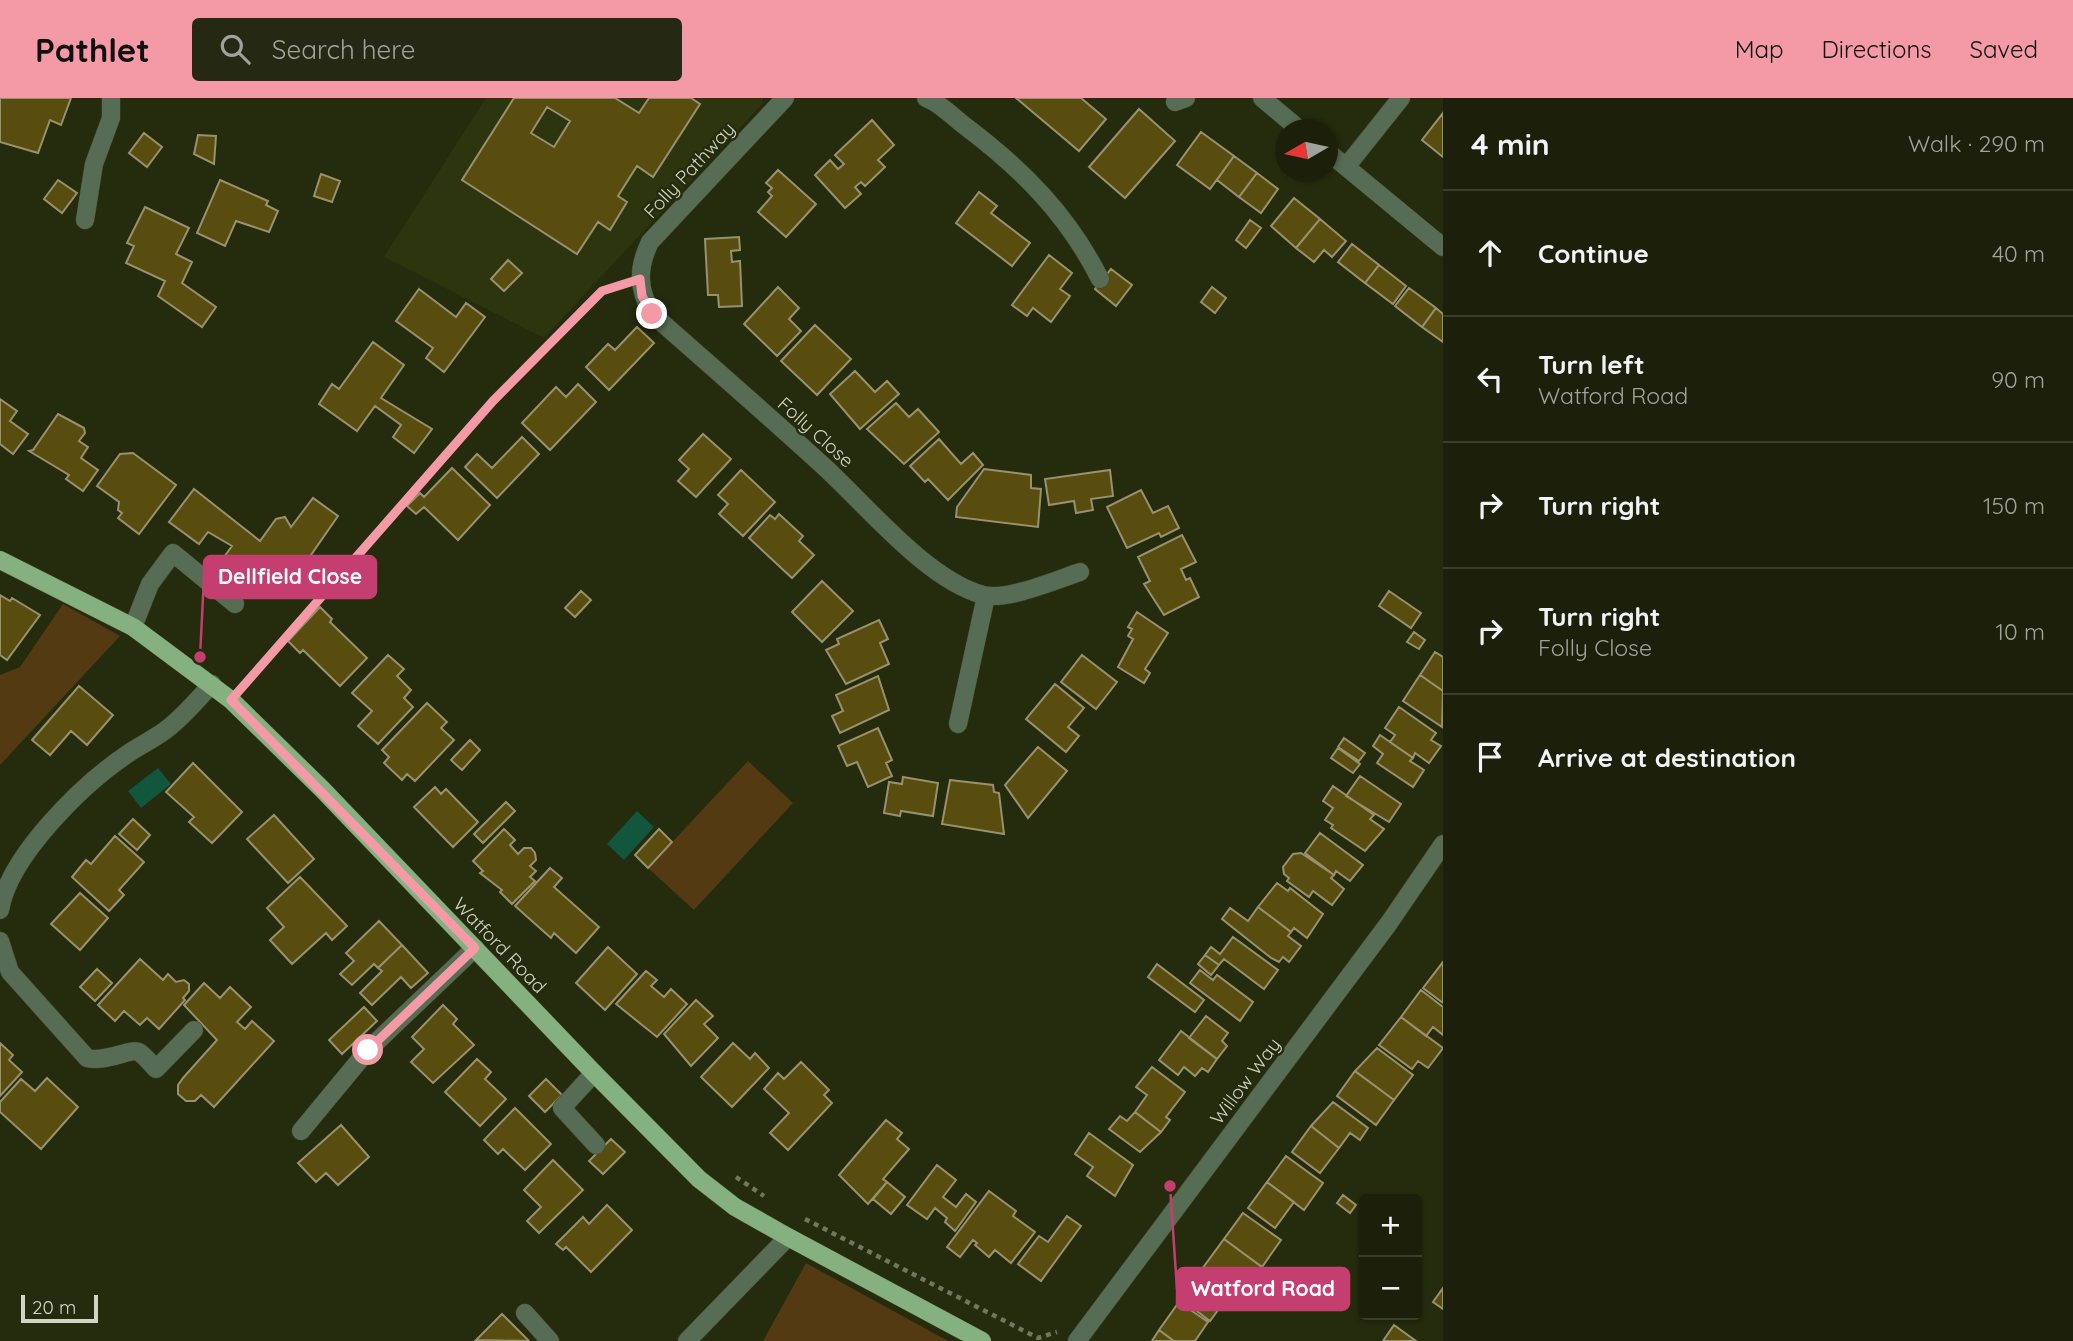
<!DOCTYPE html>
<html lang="en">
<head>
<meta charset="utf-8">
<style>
  :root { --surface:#1c200a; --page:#252813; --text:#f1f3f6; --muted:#a0a39c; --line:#3a3e2b; --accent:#f49aa6 }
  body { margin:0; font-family:Quicksand,sans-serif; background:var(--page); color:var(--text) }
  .controls { position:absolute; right:21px; bottom:21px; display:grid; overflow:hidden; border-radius:7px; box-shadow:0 2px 5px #0004 }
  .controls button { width:63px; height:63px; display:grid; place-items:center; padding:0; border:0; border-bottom:2px solid var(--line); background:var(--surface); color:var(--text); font:35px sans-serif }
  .compass { position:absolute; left:1275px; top:21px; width:63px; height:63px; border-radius:50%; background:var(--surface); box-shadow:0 2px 5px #0004; rotate:261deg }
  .scale { position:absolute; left:21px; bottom:18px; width:77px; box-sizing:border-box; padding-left:7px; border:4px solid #d0d6c4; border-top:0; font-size:19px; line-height:24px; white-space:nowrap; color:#d0d6c4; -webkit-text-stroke:5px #252b0d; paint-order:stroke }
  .stop { position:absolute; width:21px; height:21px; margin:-16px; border:5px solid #f49aa6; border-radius:50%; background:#fff }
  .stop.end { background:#f49aa6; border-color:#fff; box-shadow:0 2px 7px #0008 }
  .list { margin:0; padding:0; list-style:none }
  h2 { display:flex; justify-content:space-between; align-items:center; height:91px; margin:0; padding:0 28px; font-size:30px }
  h2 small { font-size:23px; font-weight:400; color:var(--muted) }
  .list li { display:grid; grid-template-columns:46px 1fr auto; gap:21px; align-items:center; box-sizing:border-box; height:126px; padding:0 28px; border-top:2px solid var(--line) }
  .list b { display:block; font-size:26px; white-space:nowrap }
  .list p { margin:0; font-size:23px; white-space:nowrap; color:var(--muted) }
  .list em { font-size:23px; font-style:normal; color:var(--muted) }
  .icon { flex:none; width:38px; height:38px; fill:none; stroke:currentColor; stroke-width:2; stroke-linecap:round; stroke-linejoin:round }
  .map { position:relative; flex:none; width:1443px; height:1243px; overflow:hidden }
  header { display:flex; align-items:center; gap:42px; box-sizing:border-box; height:98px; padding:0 35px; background:var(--accent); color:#111 }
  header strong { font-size:33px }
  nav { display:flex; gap:38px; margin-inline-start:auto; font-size:24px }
  .search { width:490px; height:63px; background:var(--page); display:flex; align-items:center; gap:18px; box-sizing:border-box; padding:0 24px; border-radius:7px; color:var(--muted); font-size:26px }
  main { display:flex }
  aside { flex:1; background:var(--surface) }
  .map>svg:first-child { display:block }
</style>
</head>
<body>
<header>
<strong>Pathlet</strong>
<div class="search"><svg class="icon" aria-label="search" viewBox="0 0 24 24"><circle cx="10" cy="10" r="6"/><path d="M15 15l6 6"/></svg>Search here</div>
<nav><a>Map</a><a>Directions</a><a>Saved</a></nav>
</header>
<main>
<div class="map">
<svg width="1443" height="1243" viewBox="0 0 1443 1243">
  <rect width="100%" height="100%" fill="#252b0d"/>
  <path fill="#2d350f" d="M486 0H762L763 5 544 240 384 159Z"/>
  <path fill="#533a12" d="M63 506 120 538 0 667V577L20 569Z
    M748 663 793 705 694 812 648 770Z
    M806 1165 948 1243H763Z"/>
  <path fill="#11563d" d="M158 670 171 686 141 710 128 693Z
    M637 713 654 729 624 762 607 746Z"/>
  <path fill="#584d0e" stroke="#98916f" stroke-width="2" fill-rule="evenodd" d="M0 0H71L61 27 50 22 38 55 0 44Z
    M514 0H615L639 15 649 0H691L700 6 653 79 637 68 618 98 627 104 610 132 598 124 577 156 462 82ZM547 9 570 23 554 49 531 35Z
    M1016 0H1081L1106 21 1079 53Z
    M1139 11 1175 43 1125 100 1089 69Z
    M1443 15V59L1422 42Z
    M872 22 894 47 878 62 885 69 865 88 861 84 855 89 861 96 845 110 815 77 830 62 838 71 844 66 835 57Z
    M1201 34 1234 58 1210 91 1177 67Z
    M144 35 162 49 147 69 129 55Z
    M198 37 216 38 214 66 194 56Z
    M1234 58 1257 75 1239 99 1217 82Z
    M778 72 816 106 786 139 758 114 772 98 768 94 772 90 766 85Z
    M1257 75 1278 91 1261 115 1239 99Z
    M321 76 340 83 332 104 314 98Z
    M58 82 77 95 62 115 44 101Z
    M220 82 268 103 266 107 278 113 269 134 236 123 225 148 197 135Z
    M979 94 997 108 991 115 1030 145 1012 168 956 125Z
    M1294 100 1320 121 1296 150 1271 128Z
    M145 109 189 130 176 156 192 164 182 185 216 209 202 229 158 198 165 183 126 165 134 148 127 145Z
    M1320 121 1346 143 1332 159 1324 152 1314 164 1296 150Z
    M1250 122 1261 130 1246 150 1236 142Z
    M739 139 740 152 731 153 732 164 740 163 742 208 719 209 718 197H708L705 141Z
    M1352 146 1379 167 1365 185 1338 164Z
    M1049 157 1072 175 1060 191 1070 198 1051 224 1033 210 1027 218 1012 207Z
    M508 162 522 175 504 193 491 181Z
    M1379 167 1406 188 1393 206 1365 185Z
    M1111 171 1132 187 1116 208 1095 191Z
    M778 189 799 210 789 221 801 233 777 258 744 226Z
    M1212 189 1226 200 1215 215 1201 204Z
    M1409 190 1436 210 1422 229 1395 208Z
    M419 191 456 219 466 205 485 219 444 274 426 260 433 250 396 223Z
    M1436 210 1443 216V244L1422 229Z
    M815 227 851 261 817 297 781 263Z
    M637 229 654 245 609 292 586 269 608 246 615 252Z
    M373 244 404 267 381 300 432 331 414 355 393 339 401 327 375 308 357 333 319 306 332 286 339 291Z
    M855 273 875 294 887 283 899 296 860 331 830 296Z
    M578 286 596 304 550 352 522 325 556 289 566 299Z
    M0 301 17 313 10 323 28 336 13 356 0 346Z
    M896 305 909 319 918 311 939 334 904 366 867 331Z
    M58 316 84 330 85 335 79 343 88 349 81 360 98 372 83 393 66 381 69 377 29 353 33 352Z
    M703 336 731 361 696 399 678 383 689 371 679 362Z
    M522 339 539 356 497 400 465 369 477 356 492 370Z
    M939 341 961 366 973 355 983 367 948 402 928 381 925 384 910 368Z
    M133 355 176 387 139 436 118 420 122 415 118 412 119 404 97 388 120 356Z
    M452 370 490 407 458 442 424 409 416 416 407 408 420 395 424 399Z
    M984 371 1031 377V390L1041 391 1038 429 956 419 957 409Z
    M741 372 775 404 743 438 719 416 728 406 718 397Z
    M1110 372 1113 398 1091 401 1093 412 1076 415 1074 403 1049 407 1045 381Z
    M194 391 260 443 276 421 285 419 291 429 313 400 338 418 288 490 277 482 266 498 258 499 250 493 249 485 252 480 241 472 238 476 229 477 222 472 221 463 232 448 208 434 199 446 169 424Z
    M1141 392 1153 415 1168 408 1179 430 1161 439 1159 435 1127 450 1107 409Z
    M779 416 803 438 799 443 814 457 792 480 749 440 770 417 775 421Z
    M1182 437 1196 464 1181 471 1186 482 1190 480 1199 499 1164 517 1144 486 1150 483 1138 459Z
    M822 483 853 513 822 544 792 514Z
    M581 493 591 502 575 519 565 510Z
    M1389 493 1421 515 1411 530 1379 508Z
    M0 497 10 503 12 500 40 517 7 562 0 557Z
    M320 509 332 521 330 524 367 560 340 588 303 552 300 555 288 543Z
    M1137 514 1168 535 1145 571 1150 575 1144 585 1118 569 1133 541 1128 538 1132 531 1128 529Z
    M879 522 888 541 880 545 889 566 846 586 826 552 839 546 837 541Z
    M1414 534 1425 542 1419 551 1407 544Z
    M1435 554 1443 559V593L1420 577Z
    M388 557 404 571 397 578 411 592 404 600 413 609 378 646 358 628 372 613 352 595Z
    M1082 557 1117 584 1096 611 1061 584Z
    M1420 577 1443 593 1442 629 1403 603Z
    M878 578 889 612 840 635 832 618 843 613 836 597Z
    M1055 586 1084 610 1068 629 1079 638 1066 654 1026 621Z
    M79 588 113 617 87 647 71 633 50 657 32 642Z
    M427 605 447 624 441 630 454 642 415 683 407 676 402 682 384 665 389 659 382 652Z
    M1399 609 1436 635 1431 642 1441 648 1429 665 1415 655 1413 660 1390 644 1395 637 1385 630Z
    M878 630 892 662 886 665 892 678 868 689 857 664 847 668 838 648Z
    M1380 637 1413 660 1410 663 1424 672 1413 689 1377 665 1383 656 1373 648Z
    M1344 640 1365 655 1359 663 1338 649Z
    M470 642 480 652 462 672 451 662Z
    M1038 649 1067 673 1028 720 1005 687Z
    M1338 650 1360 666 1353 675 1331 660Z
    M193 665 242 714 212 745 189 724 194 719 166 694Z
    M1360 678 1401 706 1389 724 1346 698Z
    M903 679 938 685 933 718 901 713 900 718 884 715 889 684 902 686Z
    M950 682 993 687 994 694 999 695 1004 736 942 726Z
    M1333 688 1374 717 1370 721 1384 731 1365 753 1331 730 1333 727 1325 722 1333 710 1323 703Z
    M435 689 441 696 446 691 478 724 453 749 414 709Z
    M506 704 515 713 483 745 474 736Z
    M274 717 314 761 288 785 247 741Z
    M133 721 150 737 137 752 119 736Z
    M504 731 515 742 510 747 518 756 524 750H531L535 755 536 762 530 768 536 773 530 779 535 783 512 806 500 794 502 792 480 775 483 773 473 763Z
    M659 731 672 744 648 770 635 757Z
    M1320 735 1363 767 1350 783 1336 773 1334 777 1305 755Z
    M115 738 144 764 119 792 124 797 109 813 72 779 86 762 91 766Z
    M1301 755 1334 777 1331 780 1344 791 1332 807 1313 793 1309 799 1287 783 1289 780 1284 776 1283 769 1293 756Z
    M550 770 562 780 554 789 599 829 576 855 554 835 551 840 515 808Z
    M300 779 347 828 332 842 326 835 292 866 270 842 284 829 267 810Z
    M1277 785 1288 793 1290 790 1323 816 1307 840 1294 830 1291 834 1258 809Z
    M80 795 108 820 80 852 51 826Z
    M1258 809 1291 834 1288 838 1301 848 1289 864 1283 859 1279 864 1271 860 1222 821 1230 810 1248 823Z
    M379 823 402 847 378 870 374 866 352 887 340 876 354 863 346 855Z
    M1233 839 1278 872 1264 891 1224 861 1219 867 1205 857 1211 849 1220 856Z
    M402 847 428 875 411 890 401 879 372 907 360 895 382 873 378 870Z
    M608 849 637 876 605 912 576 885Z
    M1205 857 1219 867 1211 877 1198 866Z
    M140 861 163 882 168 876 176 884 184 882 189 886V893L183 900 185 902 159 931 147 920 140 927 124 913 115 923 98 907Z
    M1443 864V905L1423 890Z
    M1157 866 1204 902 1195 914 1148 879Z
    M97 871 112 885 95 903 80 889Z
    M1200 872 1213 882 1217 877 1253 904 1240 923 1190 885Z
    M646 873 657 882 651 888 664 899 671 891 687 906 657 939 616 906Z
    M204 885 220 900 230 889 251 909 237 924 245 931 252 923 274 943 214 1009 201 997 195 1003H186L178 996V987L183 980 217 942 184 907Z
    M1421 892 1443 909V937L1433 929 1426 938 1401 919Z
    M696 902 713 918 704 926 718 940 691 968 664 936Z
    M443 907 457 921 453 926 474 947 433 985 411 964 424 951 412 939Z
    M364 909 377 923 342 956 329 942Z
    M1206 918 1228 935 1222 943 1227 948 1217 961 1189 940Z
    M1401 919 1443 950 1428 970 1418 963 1412 971 1379 947Z
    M1181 933 1217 961 1208 974 1202 970 1195 978 1184 969 1178 977 1159 962Z
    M0 945 13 957 9 962 22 974 0 998Z
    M733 945 750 961 755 955 769 970 732 1009 701 979Z
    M1377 950 1413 977 1394 1002 1355 973Z
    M477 961 491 974 485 981 506 1001 480 1028 445 994Z
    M801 964 829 992 824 997 832 1005 788 1052 770 1035 789 1015 764 991 778 975 784 981Z
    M1152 969 1185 994 1166 1019 1170 1022 1161 1034 1135 1014 1147 997 1136 989Z
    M1355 973 1394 1002 1376 1027 1337 998Z
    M47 980 78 1009 41 1051 0 1014V1004L21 981 35 993Z
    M546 981 562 997 545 1014 529 998Z
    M1333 1004 1368 1030 1360 1042 1350 1035 1339 1050 1311 1028Z
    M515 1010 551 1046 525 1072 503 1051 498 1056 484 1042Z
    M1135 1014 1161 1034 1140 1054 1109 1031 1120 1018 1127 1023Z
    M886 1022 902 1035 897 1041 909 1051 883 1081 887 1084 868 1106 839 1077Z
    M341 1027 369 1059 338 1087 326 1075 316 1084 298 1065Z
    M1311 1028 1339 1050 1320 1075 1292 1054Z
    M1089 1035 1133 1067 1115 1098 1087 1078 1093 1069 1075 1056Z
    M611 1041 625 1054 603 1076 589 1063Z
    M1286 1058 1323 1085 1304 1112 1267 1084Z
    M553 1062 583 1092 539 1135 527 1123 541 1109 524 1092Z
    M937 1067 956 1082 943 1099 956 1109 966 1096 976 1104 955 1133 945 1124 947 1120 935 1110 927 1121 907 1107Z
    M887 1084 905 1099 891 1116 873 1101Z
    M1267 1084 1294 1104 1275 1130 1248 1110Z
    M989 1093 1016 1113 1013 1118 1035 1134 1011 1165 995 1152 989 1159 975 1147 977 1145 973 1142 960 1159 947 1149Z
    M1343 1097 1356 1107 1350 1115 1337 1105Z
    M607 1107 632 1132 591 1174 566 1149 563 1152 556 1146 583 1119 589 1126Z
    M1243 1115 1281 1142 1262 1169 1224 1141Z
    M1067 1118 1081 1128 1041 1183 1018 1166 1039 1138 1048 1144Z
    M1224 1141 1262 1169 1253 1181 1245 1175 1232 1193 1202 1171Z
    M1202 1171 1232 1193 1210 1223 1181 1201Z
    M1443 1190V1211L1433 1204Z
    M1179 1204 1208 1224 1195 1243H1174L1159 1232Z
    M502 1216 529 1243 476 1242Z
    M1394 1227 1416 1243H1383Z
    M1159 1232 1174 1243H1152Z"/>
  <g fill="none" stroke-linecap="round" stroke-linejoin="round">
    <g stroke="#40462a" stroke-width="19">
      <path id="minor" d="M785 0 650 144C637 171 638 191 652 216 708 265 764 314 819 364 864 404 925 481 983 497 1007 503 1056 482 1080 474
        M926 0C940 5 953 19 965 28 1022 71 1068 117 1100 181
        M1262 0 1300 32
        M1175 4 1186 0
        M1328 54 1443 149
        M1346 69 1401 0
        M85 122 94 66 111 20V0
        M133 529 150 486 173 455 235 506
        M958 626 986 498
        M0 812C9 758 82 687 126 657 139 648 154 641 167 631 183 619 198 601 212 586
        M0 843 10 874 87 960C105 965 131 950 139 954 145 958 151 966 156 971L194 932
        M594 975 562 1010 596 1047
        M301 1033 368 952 475 850
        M525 1215 550 1243
        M687 1243 788 1139
        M1077 1243 1389 825 1443 746"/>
    </g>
    <g stroke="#40462a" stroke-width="19">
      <path id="major" d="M0 462 133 529 231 602 322 691 594 975 699 1081 735 1109 788 1139 982 1243"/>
    </g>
    <path stroke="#71775f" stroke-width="4.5" stroke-dasharray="5 5" stroke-linecap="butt" d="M243 588 493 303 602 193 622 186
      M736 1079 764 1098
      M805 1121 1038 1240 1057 1234"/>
    <use href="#minor" stroke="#576c54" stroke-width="18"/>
    <use href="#major" stroke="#85b07f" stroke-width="18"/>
  </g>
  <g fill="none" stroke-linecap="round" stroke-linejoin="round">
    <path stroke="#f49aa6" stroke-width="9" d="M368 952 475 850 231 602 493 303 602 193 640 181 642 198 652 216"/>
  </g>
  <g text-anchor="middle" stroke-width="5" stroke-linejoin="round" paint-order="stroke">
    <g font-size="19" fill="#d0d6c4" stroke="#252b0d">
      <text transform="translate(689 72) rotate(-47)" y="7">Folly Pathway</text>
      <text transform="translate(816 334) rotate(42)" y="7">Folly Close</text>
      <text transform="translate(500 847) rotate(46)" y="7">Watford Road</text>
      <text transform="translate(1245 983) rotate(-53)" y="7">Willow Way</text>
    </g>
  </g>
  <path fill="none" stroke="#c53e70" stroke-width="2.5" d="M200 559L204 479M1170 1088L1177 1191"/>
  <g fill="#c53e70" stroke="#252b0d" stroke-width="2.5">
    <circle cx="200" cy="559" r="7"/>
    <circle cx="1170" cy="1088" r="7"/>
  </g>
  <g fill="#c53e70" stroke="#c53e70" stroke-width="2.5">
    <rect x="204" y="458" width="172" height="42" rx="7"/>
    <rect x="1177" y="1170" width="172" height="42" rx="7"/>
  </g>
  <g font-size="21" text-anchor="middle" font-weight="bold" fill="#fff">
    <text x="290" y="486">Dellfield Close</text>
    <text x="1263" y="1198">Watford Road</text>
  </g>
</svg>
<div class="controls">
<button>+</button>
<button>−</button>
</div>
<svg class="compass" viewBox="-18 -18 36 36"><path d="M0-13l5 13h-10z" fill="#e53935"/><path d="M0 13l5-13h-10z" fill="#a0a39c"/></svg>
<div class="scale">20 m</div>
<div class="stop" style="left:368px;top:952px"></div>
<div class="stop end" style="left:652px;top:216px"></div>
</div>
<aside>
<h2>4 min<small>Walk · 290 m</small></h2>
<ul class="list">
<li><svg class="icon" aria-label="ahead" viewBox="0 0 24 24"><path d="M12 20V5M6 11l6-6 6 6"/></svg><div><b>Continue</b></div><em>40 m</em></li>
<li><svg class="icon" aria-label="left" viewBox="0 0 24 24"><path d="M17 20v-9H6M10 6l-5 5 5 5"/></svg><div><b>Turn left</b><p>Watford Road</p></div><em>90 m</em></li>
<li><svg class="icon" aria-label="right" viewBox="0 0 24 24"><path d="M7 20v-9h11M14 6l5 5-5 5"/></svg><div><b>Turn right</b></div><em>150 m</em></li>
<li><svg class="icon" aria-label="right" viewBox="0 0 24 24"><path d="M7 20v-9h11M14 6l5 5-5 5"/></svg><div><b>Turn right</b><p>Folly Close</p></div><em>10 m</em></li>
<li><svg class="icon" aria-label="arrive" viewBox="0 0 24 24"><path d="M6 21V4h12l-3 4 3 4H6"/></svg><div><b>Arrive at destination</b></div></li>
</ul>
</aside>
</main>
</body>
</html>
